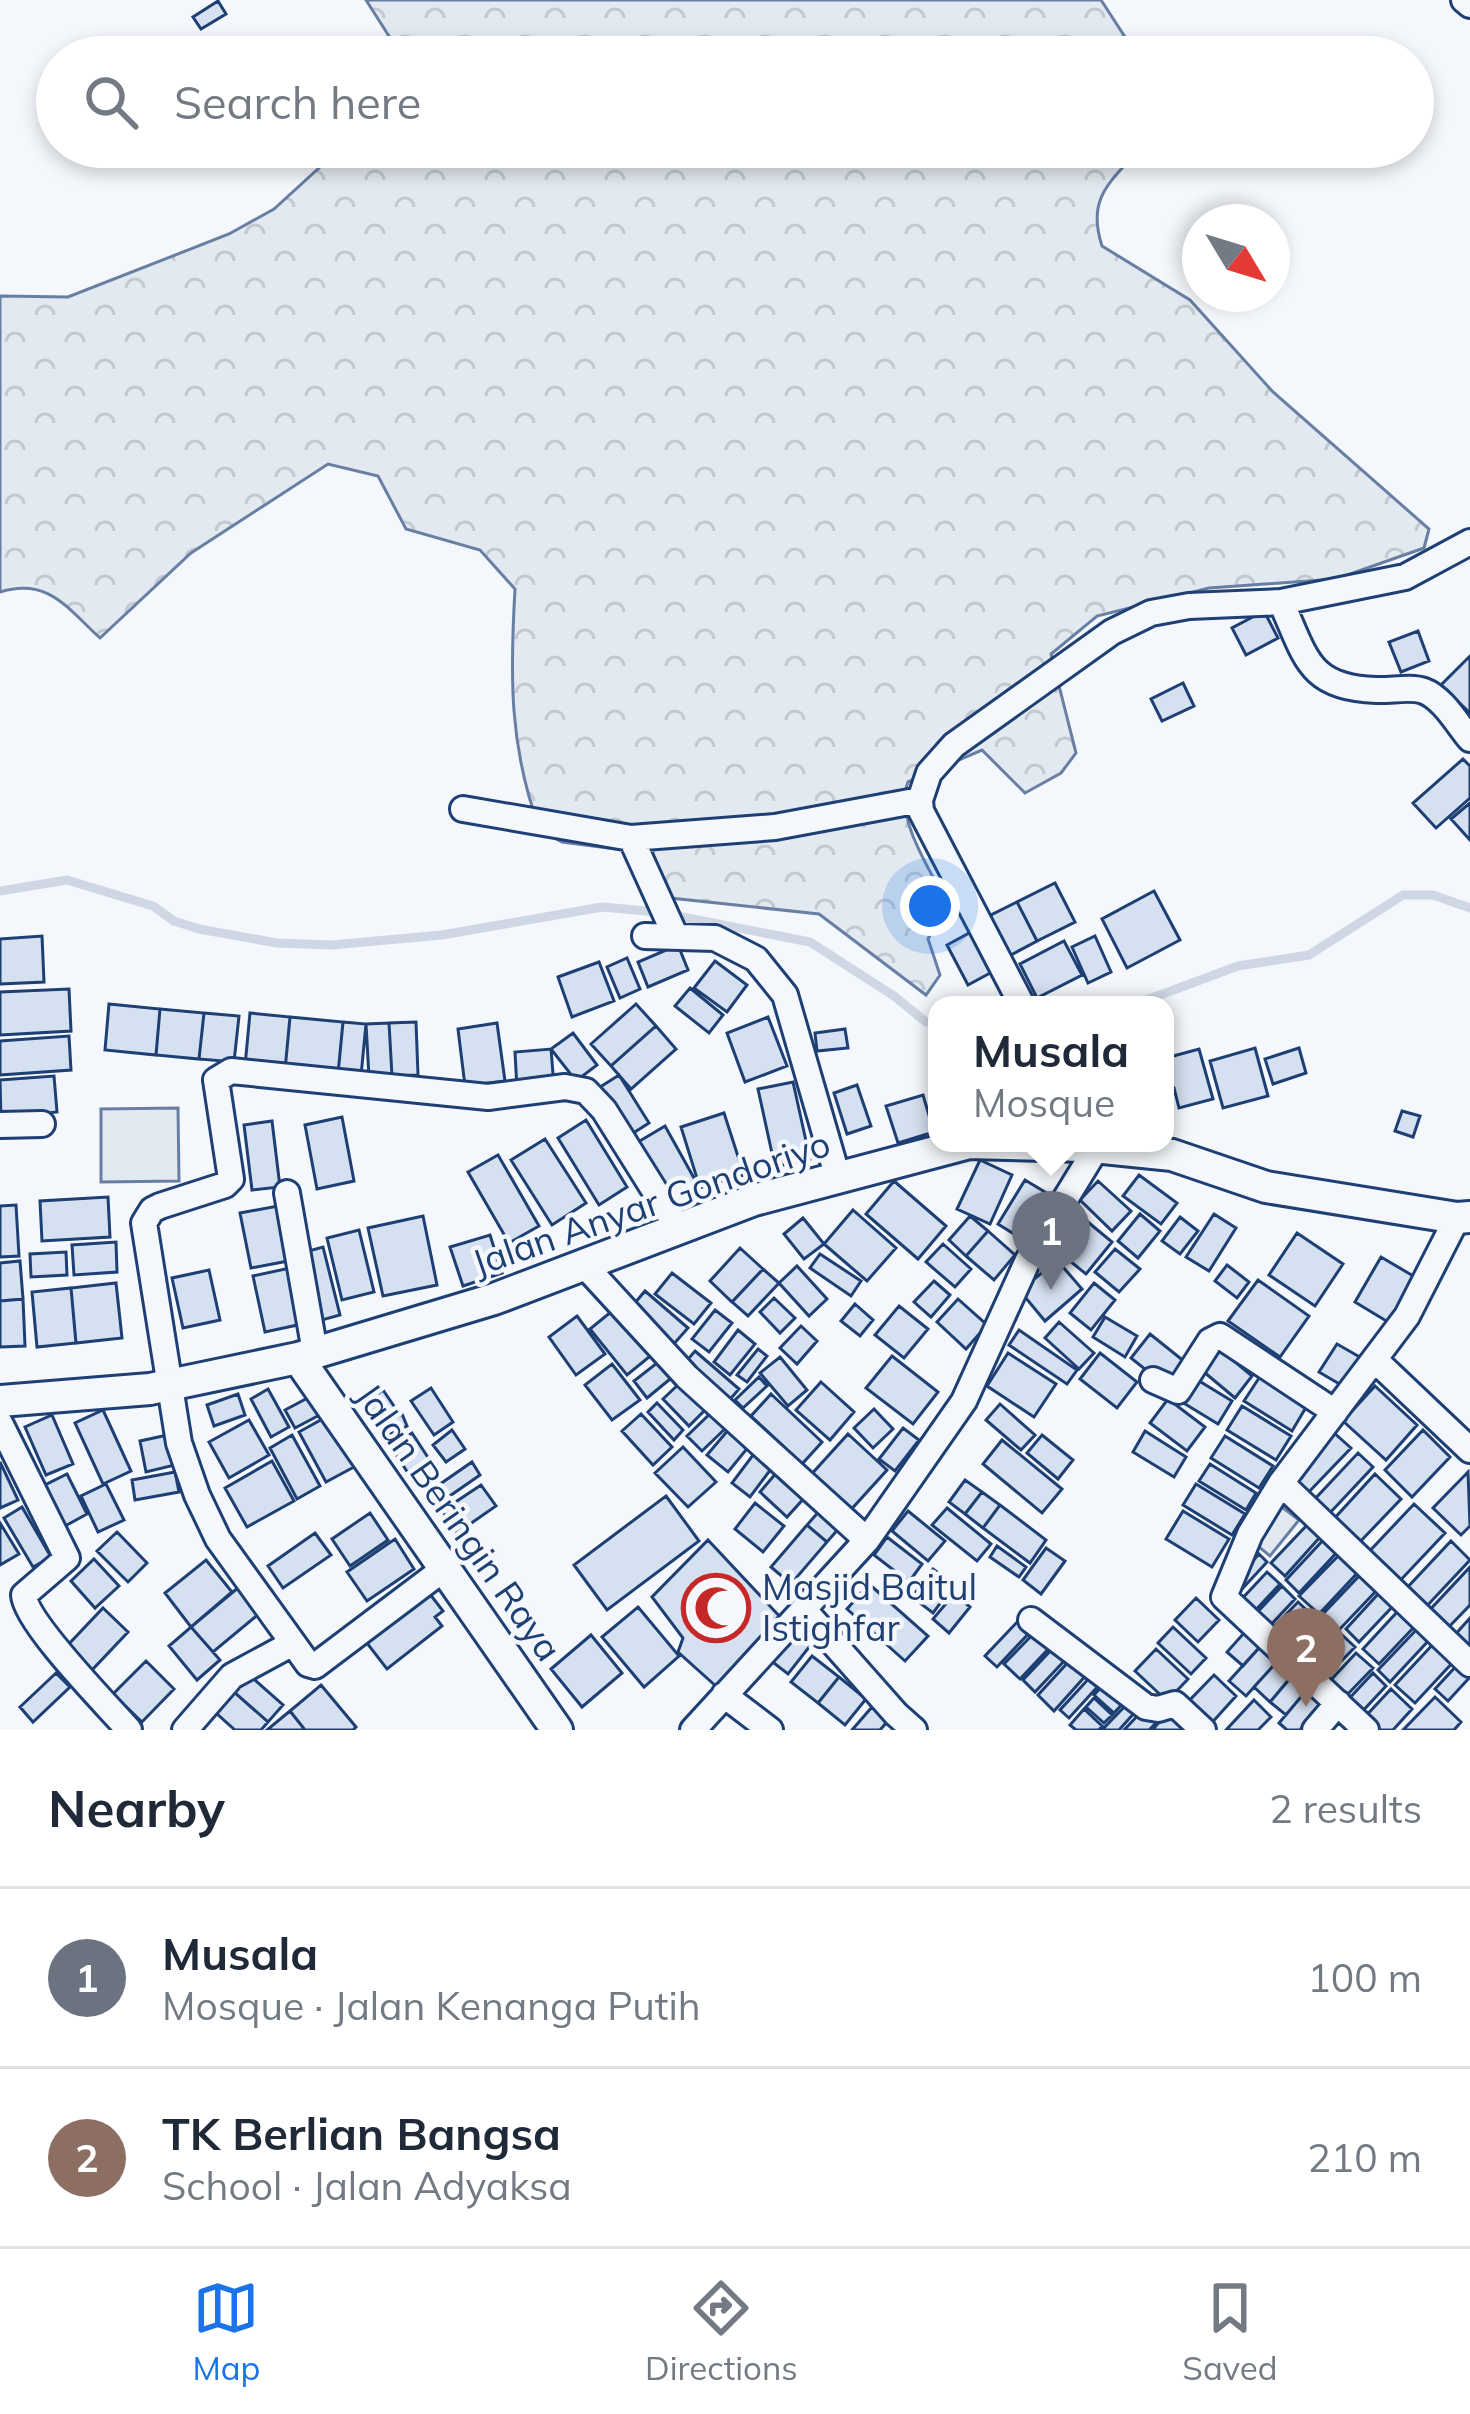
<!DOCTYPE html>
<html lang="en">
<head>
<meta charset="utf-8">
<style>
  :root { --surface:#fff; --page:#f2f2f3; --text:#1f2937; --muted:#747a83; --line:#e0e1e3; --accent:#1a73e8 }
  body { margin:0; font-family:Mulish,sans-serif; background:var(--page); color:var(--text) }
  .compass { position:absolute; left:1182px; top:204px; width:108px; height:108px; border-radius:50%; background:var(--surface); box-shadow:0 6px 18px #0003; rotate:128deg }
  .you { position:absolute; left:930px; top:906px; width:42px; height:42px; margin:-30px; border:9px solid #fff; border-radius:50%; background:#1a73e8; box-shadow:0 0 0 18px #1a73e833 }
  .badge { display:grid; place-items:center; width:78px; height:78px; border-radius:50%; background:var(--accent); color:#fff; font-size:39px; font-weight:700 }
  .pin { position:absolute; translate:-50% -99px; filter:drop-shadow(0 3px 6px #0008) }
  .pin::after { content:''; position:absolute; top:63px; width:42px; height:36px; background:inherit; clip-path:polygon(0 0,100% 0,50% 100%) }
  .popup { position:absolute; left:928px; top:996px; width:246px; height:156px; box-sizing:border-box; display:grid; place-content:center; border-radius:24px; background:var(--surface); filter:drop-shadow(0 3px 9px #0005); font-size:39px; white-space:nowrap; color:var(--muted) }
  .popup b { font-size:45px; color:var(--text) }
  .popup::after { content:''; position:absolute; left:50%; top:100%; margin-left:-24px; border:24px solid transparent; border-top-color:var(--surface) }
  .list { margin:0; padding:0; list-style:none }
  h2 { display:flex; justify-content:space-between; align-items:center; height:156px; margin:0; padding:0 48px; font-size:51px }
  h2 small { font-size:39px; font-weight:400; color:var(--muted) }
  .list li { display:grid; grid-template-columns:78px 1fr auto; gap:36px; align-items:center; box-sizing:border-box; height:180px; padding:0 48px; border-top:3px solid var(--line) }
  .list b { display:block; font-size:45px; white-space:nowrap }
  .list p { margin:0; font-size:39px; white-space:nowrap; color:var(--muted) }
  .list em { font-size:39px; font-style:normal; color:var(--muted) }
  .icon { flex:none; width:66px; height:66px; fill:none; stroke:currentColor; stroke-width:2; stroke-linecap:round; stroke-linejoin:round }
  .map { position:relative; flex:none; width:1470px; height:1730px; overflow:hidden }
  .search { position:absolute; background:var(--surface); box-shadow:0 6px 18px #0003; left:36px; right:36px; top:36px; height:132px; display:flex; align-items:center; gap:30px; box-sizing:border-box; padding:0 42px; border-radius:66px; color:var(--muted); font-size:45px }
  .sheet { height:516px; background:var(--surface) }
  nav { display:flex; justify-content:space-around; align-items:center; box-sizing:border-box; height:168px; border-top:3px solid var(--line); background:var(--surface); font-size:33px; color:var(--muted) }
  nav a { display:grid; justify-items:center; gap:6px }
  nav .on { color:var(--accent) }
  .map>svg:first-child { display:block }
</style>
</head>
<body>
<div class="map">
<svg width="1470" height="1730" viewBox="0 0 1470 1730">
  <defs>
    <pattern id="forest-crowns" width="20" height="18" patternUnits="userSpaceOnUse" patternTransform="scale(3)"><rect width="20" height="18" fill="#e3e9f0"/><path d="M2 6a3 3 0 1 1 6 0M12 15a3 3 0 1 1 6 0" fill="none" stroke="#c2c9d1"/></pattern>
  </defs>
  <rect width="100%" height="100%" fill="#f4f7fb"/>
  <path fill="url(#forest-crowns)" stroke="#687fa3" stroke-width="3" d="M366 0H1101L1138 57H391L394 44Z
    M342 147H1141C1111 182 1086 197 1102 246L1190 300 1273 392 1429 529 1424 548 1336 579 1209 588 1097 616 1051 654 1076 753 1061 773 1025 793 982 750 908 782C894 818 931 871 947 903L928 939 940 975 926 995 819 914 661 897 639 852 562 842 540 830C509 747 510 676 515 589L480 550 406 529 378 476 328 464 191 553 100 638C67 608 48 577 0 592V296L68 297 229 234 274 209Z"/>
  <path fill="#e3e9f0" stroke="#687fa3" stroke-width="3" d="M178 1108 179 1181 101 1182V1109Z
    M1282 1507 1299 1520 1270 1556 1253 1542Z"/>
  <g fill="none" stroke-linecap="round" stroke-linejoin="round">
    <path stroke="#cfd7e4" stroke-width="9" d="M0 891 67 880 153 906 174 921 199 929 277 943 332 945 442 935 602 907 657 912 810 942 894 996 926 1022 937 1023
      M1133 1005 1238 966 1309 955 1403 895H1433L1470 908"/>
  </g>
  <path fill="#d5e0f0" stroke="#1d3f73" stroke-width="3" d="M218 1 226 14 201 29 193 17Z
    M1264 611 1278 638 1246 655 1232 628Z
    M1418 631 1429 661 1401 672 1389 642Z
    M1470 656V713L1441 685Z
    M1183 683 1194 706 1162 721 1151 699Z
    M1463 759 1470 766V798L1436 828 1413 803Z
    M1470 803V840L1451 819Z
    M1055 883 1075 922 1037 941 1017 902Z
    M1154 891 1180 940 1127 968 1102 919Z
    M1017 902 1037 941 1009 956 989 916Z
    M971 932 992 972 968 985 947 945Z
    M42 936 44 982 0 984V939Z
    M1095 936 1111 972 1088 983 1072 947Z
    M1064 941 1082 975 1037 998 1020 964Z
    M678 945 688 970 648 987 638 962Z
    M627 958 640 989 620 998 607 967Z
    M715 961 747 985 727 1012 694 988Z
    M599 962 614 1001 572 1017 558 977Z
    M690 988 723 1015 709 1033 675 1006Z
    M69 989 71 1031 0 1035V992Z
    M109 1004 160 1009 156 1055 105 1050Z
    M636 1004 656 1026 611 1066 591 1044Z
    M160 1009 204 1013 199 1059 156 1055Z
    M204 1013 239 1016 234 1062 199 1059Z
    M250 1013 290 1017 285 1070 245 1066Z
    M290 1017 343 1022 338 1074 285 1070Z
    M768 1017 787 1066 745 1082 727 1033Z
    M343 1022 366 1024 361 1076 338 1074Z
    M416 1022 418 1075 392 1076 389 1023Z
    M389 1023 392 1076 369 1077 366 1024Z
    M497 1023 505 1081 465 1086 458 1029Z
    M656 1026 676 1049 631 1089 611 1066Z
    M845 1029 848 1048 817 1051 815 1033Z
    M573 1033 597 1065 576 1081 551 1049Z
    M69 1036 71 1070 0 1075V1041Z
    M1255 1048 1268 1096 1223 1108 1210 1061Z
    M1299 1048 1306 1073 1273 1084 1265 1059Z
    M551 1049 554 1086 517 1089 515 1052Z
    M1199 1049 1213 1099 1179 1108 1174 1088 1165 1090 1166 1058Z
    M619 1075 649 1123 627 1137 597 1089Z
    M54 1076 57 1112 1 1118 0 1080Z
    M793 1082 810 1159 775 1167 758 1089Z
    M857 1085 871 1126 847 1134 834 1093Z
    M923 1095 934 1132 898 1143 886 1106Z
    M1402 1111 1420 1116 1413 1137 1395 1131Z
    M724 1113 744 1175 700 1188 681 1127Z
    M342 1117 354 1181 317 1189 305 1125Z
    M586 1120 627 1187 599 1205 558 1138Z
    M272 1121 280 1187 252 1190 244 1125Z
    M665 1126 699 1187 667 1205 633 1145Z
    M545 1139 586 1203 552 1225 511 1160Z
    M498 1155 539 1226 509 1243 468 1172Z
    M980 1160 1012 1175 990 1224 957 1209Z
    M1139 1175 1177 1203 1161 1224 1123 1196Z
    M1025 1180 1055 1198 1027 1242 998 1224Z
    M894 1181 946 1226 918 1259 866 1214Z
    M1098 1181 1131 1211 1112 1231 1080 1200Z
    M108 1197 110 1237 42 1241 40 1201Z
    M16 1205 19 1256 0 1257V1206Z
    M278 1206 288 1261 251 1268 240 1213Z
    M1071 1208 1112 1242 1086 1274 1044 1240Z
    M853 1210 896 1248 867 1281 824 1244Z
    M1140 1214 1160 1231 1138 1258 1118 1241Z
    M1214 1214 1236 1228 1209 1271 1186 1257Z
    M423 1216 437 1285 383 1296 368 1228Z
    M970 1216 988 1231 966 1256 949 1240Z
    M1180 1217 1198 1231 1180 1254 1162 1241Z
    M803 1218 824 1244 804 1259 784 1234Z
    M359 1230 374 1292 342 1300 327 1238Z
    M988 1231 1015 1255 994 1280 966 1256Z
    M1297 1233 1343 1264 1315 1306 1269 1275Z
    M490 1235 502 1273 463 1286 450 1247Z
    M116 1242 117 1272 74 1275 72 1245Z
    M943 1244 971 1269 955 1287 926 1262Z
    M323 1247 340 1315 322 1320 305 1252Z
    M740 1248 763 1269 732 1302 710 1281Z
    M1115 1249 1140 1269 1119 1292 1095 1272Z
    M66 1252 67 1275 31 1277 30 1254Z
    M820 1254 861 1281 851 1296 810 1268Z
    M1381 1257 1415 1277 1388 1322 1355 1302Z
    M1057 1260 1082 1289 1045 1321 1020 1291Z
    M20 1261 23 1299 0 1301V1263Z
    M1227 1265 1249 1282 1237 1298 1215 1281Z
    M797 1266 827 1299 809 1316 779 1283Z
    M290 1268 302 1324 265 1332 253 1276Z
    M763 1269 779 1283 748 1316 732 1302Z
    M209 1270 220 1320 183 1328 172 1278Z
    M672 1273 711 1303 694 1324 655 1294Z
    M1258 1280 1309 1316 1280 1357 1228 1321Z
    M934 1281 950 1295 931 1317 914 1302Z
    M116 1283 122 1338 76 1343 71 1288Z
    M1094 1283 1115 1300 1091 1330 1070 1313Z
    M71 1288 76 1343 37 1347 32 1292Z
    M645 1291 688 1328 672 1346 629 1310Z
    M774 1298 795 1318 780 1333 760 1312Z
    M23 1299 25 1346 0 1347V1301Z
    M958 1299 987 1325 966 1349 937 1322Z
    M855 1304 873 1320 860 1336 841 1321Z
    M899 1306 928 1329 904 1358 875 1335Z
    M617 1307 654 1353 627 1375 590 1329Z
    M715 1310 732 1323 709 1352 692 1339Z
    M577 1316 605 1354 576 1375 549 1337Z
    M1105 1317 1137 1336 1125 1357 1093 1337Z
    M1059 1322 1094 1353 1079 1369 1045 1338Z
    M801 1326 817 1341 797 1364 780 1348Z
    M738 1330 755 1344 730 1375 714 1362Z
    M1019 1330 1077 1370 1067 1384 1009 1345Z
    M1150 1334 1185 1362 1166 1386 1131 1358Z
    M1337 1344 1365 1360 1348 1389 1319 1372Z
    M1216 1346 1252 1376 1235 1398 1198 1367Z
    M758 1349 767 1356 747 1382 737 1375Z
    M695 1351 739 1389 726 1404 683 1365Z
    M1008 1353 1056 1384 1034 1417 987 1386Z
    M1100 1353 1137 1382 1117 1408 1080 1379Z
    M892 1356 938 1392 913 1424 866 1388Z
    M780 1357 807 1390 788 1406 760 1373Z
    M662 1359 675 1375 647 1398 634 1381Z
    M612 1364 640 1400 612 1420 585 1385Z
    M1261 1375 1308 1404 1292 1431 1244 1401Z
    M1191 1376 1232 1401 1218 1424 1177 1399Z
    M759 1377 767 1386 743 1408 735 1400Z
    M681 1382 707 1408 689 1426 663 1399Z
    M821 1382 854 1412 830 1440 796 1410Z
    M1375 1386 1417 1425 1386 1460 1343 1421Z
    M431 1388 453 1422 434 1435 411 1401Z
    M268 1389 289 1427 271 1437 251 1399Z
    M383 1390 396 1409 375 1423 362 1404Z
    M317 1393 327 1411 295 1428 285 1410Z
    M238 1394 245 1415 214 1426 207 1405Z
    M771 1394 822 1442 802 1464 751 1416Z
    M1168 1399 1205 1427 1187 1451 1150 1423Z
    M657 1403 683 1430 674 1440 648 1412Z
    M1000 1404 1035 1435 1021 1450 986 1420Z
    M1242 1406 1291 1436 1276 1460 1227 1430Z
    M716 1408 730 1424 702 1451 687 1436Z
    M874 1409 893 1429 873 1448 854 1428Z
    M103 1410 131 1471 103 1484 75 1423Z
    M402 1414 407 1426 386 1436 381 1425Z
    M641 1414 672 1447 653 1465 622 1431Z
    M52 1415 73 1464 46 1475 25 1427Z
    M326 1417 354 1467 326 1482 299 1432Z
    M249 1420 269 1455 229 1478 209 1442Z
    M903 1428 919 1440 895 1471 879 1459Z
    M729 1429 750 1445 728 1472 707 1455Z
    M452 1430 465 1449 446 1462 433 1445Z
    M1423 1430 1450 1457 1412 1497 1385 1470Z
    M1145 1431 1186 1457 1174 1477 1133 1452Z
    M1333 1432 1351 1448 1305 1496 1288 1480Z
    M412 1433 431 1462 410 1476 391 1447Z
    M172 1434 179 1464 146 1472 140 1441Z
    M848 1434 887 1470 847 1514 809 1477Z
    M292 1435 320 1486 297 1499 270 1448Z
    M1042 1435 1073 1460 1058 1479 1027 1453Z
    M1225 1436 1273 1466 1259 1488 1211 1458Z
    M1002 1440 1062 1489 1042 1513 983 1464Z
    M683 1447 716 1482 688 1507 655 1473Z
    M756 1451 774 1465 750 1497 732 1483Z
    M1358 1453 1373 1467 1328 1515 1313 1501Z
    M272 1461 294 1501 247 1527 225 1488Z
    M0 1462 18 1500 0 1508Z
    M472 1462 480 1475 441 1502 433 1489Z
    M1210 1464 1256 1493 1246 1510 1199 1481Z
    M778 1471 806 1496 787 1517 760 1492Z
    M175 1472 179 1492 135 1500 132 1480Z
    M1468 1472 1470 1526 1461 1535 1433 1508Z
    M67 1474 87 1514 65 1526 45 1485Z
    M1375 1474 1401 1499 1357 1545 1332 1521Z
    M965 1480 982 1492 965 1514 949 1502Z
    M106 1484 124 1520 98 1532 81 1496Z
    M1196 1484 1245 1514 1232 1535 1183 1505Z
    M481 1485 496 1506 457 1533 442 1511Z
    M982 1492 1000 1505 983 1528 965 1514Z
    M666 1496 699 1541 607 1610 574 1565Z
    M755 1503 784 1526 763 1552 735 1529Z
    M1414 1504 1445 1533 1396 1585 1365 1556Z
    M1000 1505 1046 1540 1030 1563 983 1528Z
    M22 1507 51 1557 33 1567 4 1518Z
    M947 1508 991 1544 977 1561 932 1525Z
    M821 1509 841 1526 827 1542 807 1525Z
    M908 1511 945 1541 928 1561 892 1531Z
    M1183 1511 1229 1539 1212 1567 1166 1539Z
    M370 1513 388 1540 350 1566 332 1539Z
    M0 1523 19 1554 0 1565Z
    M1308 1524 1321 1536 1285 1576 1271 1563Z
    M807 1525 827 1542 791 1584 771 1567Z
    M117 1532 147 1563 128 1582 97 1551Z
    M315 1533 331 1555 283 1588 268 1566Z
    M887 1537 922 1564 909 1582 874 1555Z
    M1326 1537 1339 1550 1299 1593 1286 1580Z
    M395 1539 414 1569 367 1601 347 1572Z
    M708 1540 783 1620 718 1688 678 1652 683 1638 652 1597Z
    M1451 1541 1470 1560 1425 1608 1405 1590Z
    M997 1546 1026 1567 1019 1577 990 1557Z
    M1046 1548 1065 1561 1041 1594 1023 1580Z
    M1342 1552 1361 1569 1319 1614 1299 1596Z
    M1259 1554 1267 1562 1243 1588 1235 1581Z
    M94 1559 119 1586 95 1608 71 1581Z
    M206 1560 232 1592 191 1627 165 1593Z
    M1470 1567V1605L1445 1631 1426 1614Z
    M933 1569 954 1585 933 1613 912 1597Z
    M1267 1572 1280 1584 1251 1615 1238 1603Z
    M1361 1574 1377 1590 1339 1630 1322 1615Z
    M869 1584 928 1636 905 1661 847 1609Z
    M1282 1586 1295 1599 1266 1630 1252 1618Z
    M239 1587 260 1613 213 1652 191 1627Z
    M426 1589 443 1611 435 1617 442 1626 387 1669 363 1638Z
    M1380 1592 1394 1605 1359 1642 1346 1629Z
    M954 1594 970 1607 949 1633 933 1619Z
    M1196 1598 1219 1620 1198 1642 1175 1620Z
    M1298 1602 1315 1618 1287 1648 1269 1632Z
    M638 1607 679 1656 644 1687 602 1637Z
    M103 1608 128 1632 92 1670 67 1646Z
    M1399 1610 1415 1626 1379 1664 1363 1649Z
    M1319 1618 1336 1634 1306 1666 1289 1650Z
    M1470 1618V1653L1453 1637Z
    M1020 1619 1032 1630 997 1667 985 1656Z
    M799 1623 817 1637 788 1674 770 1660Z
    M191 1627 220 1660 197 1680 169 1646Z
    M1173 1627 1206 1658 1191 1674 1158 1643Z
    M1418 1628 1430 1639 1390 1682 1378 1670Z
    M1036 1631 1052 1645 1020 1679 1004 1664Z
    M1244 1633 1260 1647 1243 1666 1227 1652Z
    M1341 1634 1355 1647 1323 1680 1309 1667Z
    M591 1635 622 1673 582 1707 551 1669Z
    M1266 1640 1283 1655 1246 1696 1229 1681Z
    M1435 1642 1455 1660 1415 1703 1395 1685Z
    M1054 1647 1066 1659 1035 1692 1023 1680Z
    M1156 1649 1188 1679 1167 1701 1135 1671Z
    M1356 1653 1373 1668 1344 1698 1328 1683Z
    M1283 1655 1298 1669 1270 1702 1254 1687Z
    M812 1656 839 1677 818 1703 791 1682Z
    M1072 1658 1088 1673 1054 1711 1038 1695Z
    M146 1661 174 1689 142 1722 113 1694Z
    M1460 1662 1470 1677 1448 1701 1435 1689Z
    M56 1673 70 1687 33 1722 20 1707Z
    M1294 1673 1310 1686 1286 1715 1270 1702Z
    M1373 1673 1386 1686 1357 1717 1344 1704Z
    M248 1674 283 1705 268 1722 233 1691Z
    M1092 1675 1101 1683 1069 1718 1060 1710Z
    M1214 1675 1236 1696 1209 1726 1185 1705Z
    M839 1677 866 1699 845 1725 818 1703Z
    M1105 1683 1125 1701 1114 1713 1094 1695Z
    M321 1685 356 1727 353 1730H305L290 1711Z
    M1310 1686 1326 1699 1300 1730H1287L1279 1723Z
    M1391 1689 1412 1709 1393 1730H1372L1362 1720Z
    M233 1691 268 1722 261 1730H235L215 1712Z
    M1435 1697 1461 1722 1454 1730H1403Z
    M1094 1698 1112 1715 1104 1723 1086 1707Z
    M1254 1700 1271 1717 1258 1730H1226Z
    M1128 1703 1136 1711 1119 1730H1102Z
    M872 1707 887 1722 880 1730H852Z
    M1084 1709 1102 1726 1099 1730H1076L1070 1725Z
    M290 1711 305 1730H267Z
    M1142 1711 1156 1723 1149 1730H1124Z
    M1168 1713 1185 1730H1152Z"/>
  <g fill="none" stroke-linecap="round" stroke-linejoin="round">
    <g stroke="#1d3f73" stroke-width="30">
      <path id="minor" d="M1464 0 1470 5
        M1281 602C1306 657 1308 688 1376 690 1391 691 1410 686 1424 691 1443 698 1458 725 1470 739
        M463 809 631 838 775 827 920 800
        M631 838 675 935
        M645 936 715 938 756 959 785 995 838 1178
        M1022 1005 921 811 920 800 929 773 954 745 1112 632 1151 613 1189 606 1281 602 1405 577 1470 542
        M0 1125 42 1124
        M287 1193 315 1352
        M585 1266 687 1377 867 1540
        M1375 1360 1470 1450
        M1153 1380 1178 1391 1210 1341 1220 1336 1335 1412
        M0 1423 67 1558 24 1595C25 1622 107 1705 129 1730
        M1281 1483 1470 1664
        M445 1568 315 1666 308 1664 293 1643 218 1539 197 1495 179 1443 144 1223 152 1210 160 1206 225 1185 231 1179 216 1080 231 1071 488 1097 565 1087 586 1091 604 1110 678 1228
        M804 1610 896 1714 914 1730
        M1031 1620 1146 1707 1158 1709 1175 1704 1203 1730
        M724 1695 770 1730
        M185 1730 232 1676 293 1643
        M693 1730 867 1540 964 1401 1028 1260 1097 1147
        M1315 1730 1338 1703
        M1366 1730 1224 1597 1250 1534 1281 1483 1407 1316 1457 1218"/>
    </g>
    <g stroke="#1d3f73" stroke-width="36">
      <path id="tertiary" d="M298 1358 557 1730
        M0 1401 150 1389 298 1358 494 1299 754 1200 969 1143 1084 1146 1172 1155 1266 1187 1457 1218 1470 1217"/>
    </g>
    <use href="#minor" stroke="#f4f7fb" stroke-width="24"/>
    <use href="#tertiary" stroke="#f4f7fb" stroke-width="30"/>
  </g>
  <defs>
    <g id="mosque-ring" transform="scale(3.45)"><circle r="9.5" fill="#f4f7fb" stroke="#c62828" stroke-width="1.5"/><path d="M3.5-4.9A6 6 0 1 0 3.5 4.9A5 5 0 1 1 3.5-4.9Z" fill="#c62828"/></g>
  </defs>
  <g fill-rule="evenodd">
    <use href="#mosque-ring" x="716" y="1608"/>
  </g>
  <g text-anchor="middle" stroke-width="9" stroke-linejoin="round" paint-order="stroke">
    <g font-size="36" fill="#1d3f73" stroke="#f4f7fb">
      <text transform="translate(651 1203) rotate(-19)" y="13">Jalan Anyar Gondoriyo</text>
      <text transform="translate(459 1522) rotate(55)" y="13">Jalan Beringin Raya</text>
    </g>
    <g font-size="36" fill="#1d3f73" stroke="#f4f7fb" text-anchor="start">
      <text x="762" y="1600">Masjid Baitul<tspan x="762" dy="41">Istighfar</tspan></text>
    </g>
  </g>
</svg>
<svg class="compass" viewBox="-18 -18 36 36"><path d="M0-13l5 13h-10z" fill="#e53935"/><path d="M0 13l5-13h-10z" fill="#747a83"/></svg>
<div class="you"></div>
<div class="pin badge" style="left:1051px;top:1290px;background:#6b7280">1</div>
<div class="popup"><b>Musala</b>Mosque</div>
<div class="pin badge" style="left:1306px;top:1707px;background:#8d6e63">2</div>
<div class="search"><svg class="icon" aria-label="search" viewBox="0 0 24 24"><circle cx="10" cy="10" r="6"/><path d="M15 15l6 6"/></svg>Search here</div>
</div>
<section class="sheet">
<h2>Nearby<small>2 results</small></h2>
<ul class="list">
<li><span class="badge" style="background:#6b7280">1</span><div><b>Musala</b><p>Mosque · Jalan Kenanga Putih</p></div><em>100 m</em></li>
<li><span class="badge" style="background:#8d6e63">2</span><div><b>TK Berlian Bangsa</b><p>School · Jalan Adyaksa</p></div><em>210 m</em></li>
</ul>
</section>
<nav>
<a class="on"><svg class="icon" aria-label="map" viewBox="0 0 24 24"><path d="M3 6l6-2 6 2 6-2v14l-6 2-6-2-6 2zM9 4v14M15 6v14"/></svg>Map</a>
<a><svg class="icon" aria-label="directions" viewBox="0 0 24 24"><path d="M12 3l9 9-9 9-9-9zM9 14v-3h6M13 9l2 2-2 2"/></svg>Directions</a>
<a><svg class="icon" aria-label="saved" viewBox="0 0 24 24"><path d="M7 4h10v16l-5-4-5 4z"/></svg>Saved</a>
</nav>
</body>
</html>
